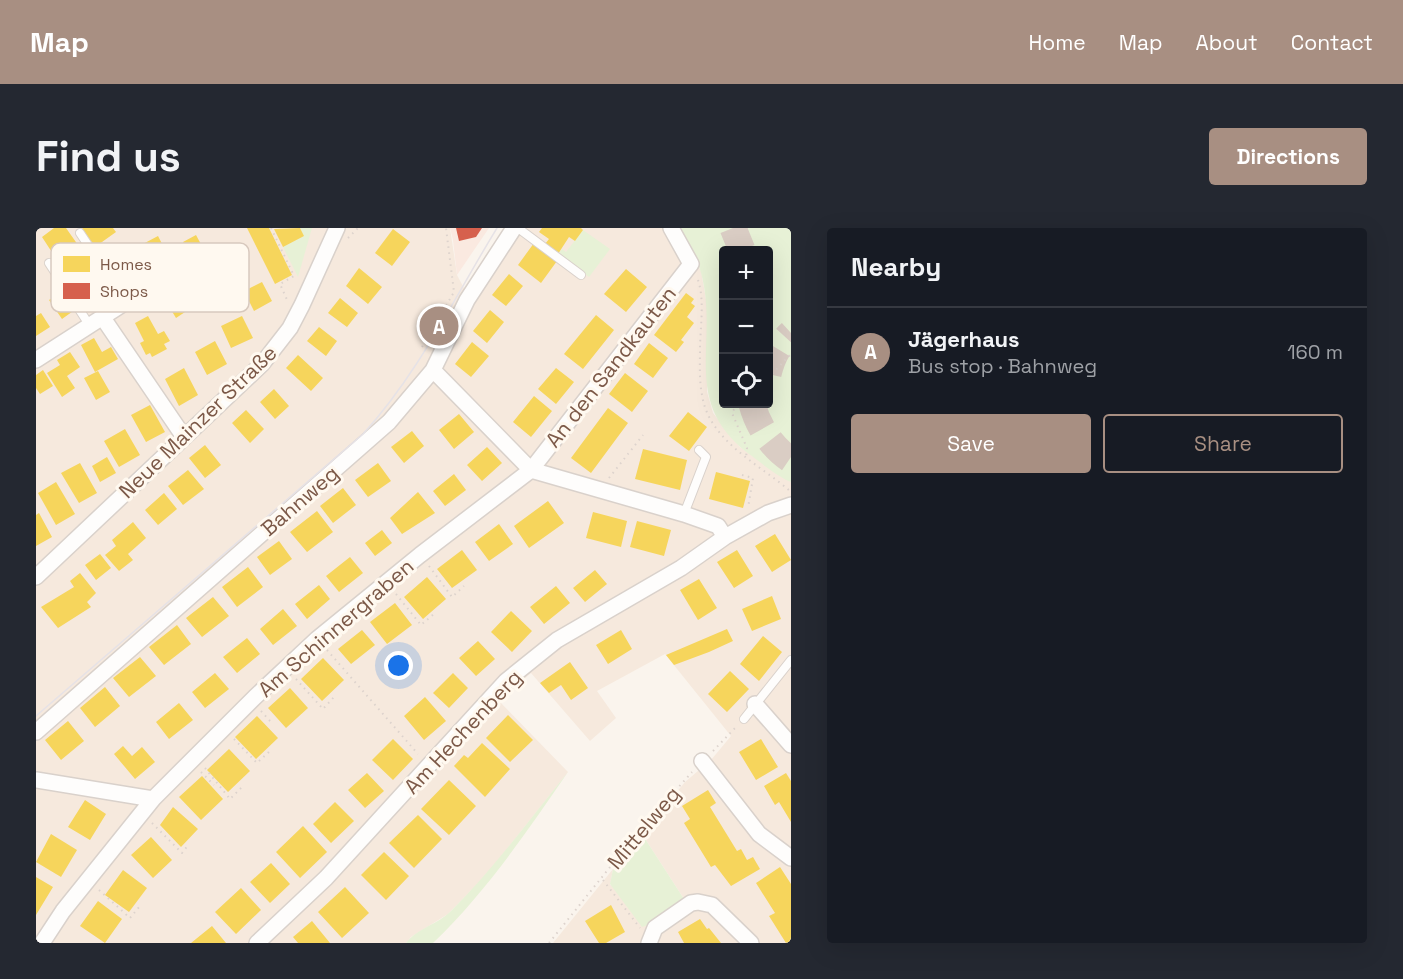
<!DOCTYPE html>
<html lang="en">
<head>
<meta charset="utf-8">
<style>
  :root { --surface:#171b24; --page:#242831; --text:#f1f3f6; --muted:#9ea1a6; --line:#363941; --accent:#a88f82 }
  body { margin:0; font-family:"Space Grotesk",sans-serif; background:var(--page); color:var(--text) }
  .controls { position:absolute; right:18px; top:18px; display:grid; overflow:hidden; border-radius:6px; box-shadow:0 6px 24px #0002 }
  .controls button { width:54px; height:54px; display:grid; place-items:center; padding:0; border:0; border-bottom:2px solid var(--line); background:var(--surface); color:var(--text); font:30px sans-serif }
  .you { position:absolute; left:363px; top:438px; width:21px; height:21px; margin:-15px; border:4px solid #fff; border-radius:50%; background:#1a73e8; box-shadow:0 0 0 9px #1a73e833 }
  .badge { display:grid; place-items:center; width:39px; height:39px; border-radius:50%; background:var(--accent); color:#fff; font-size:20px; font-weight:700 }
  .pin { position:absolute; translate:-50% -50%; border:3px solid #fff; box-shadow:0 2px 6px #0006 }
  .list { margin:0; padding:0; list-style:none }
  h2 { display:flex; justify-content:space-between; align-items:center; height:78px; margin:0; padding:0 24px; font-size:26px }
  h2 small { font-size:20px; font-weight:400; color:var(--muted) }
  .list li { display:grid; grid-template-columns:39px 1fr auto; gap:18px; align-items:center; box-sizing:border-box; height:90px; padding:0 24px; border-top:2px solid var(--line) }
  .list b { display:block; font-size:22px; white-space:nowrap }
  .list p { margin:0; font-size:20px; white-space:nowrap; color:var(--muted) }
  .list em { font-size:20px; font-style:normal; color:var(--muted) }
  .actions { display:flex; gap:12px; padding:18px 24px }
  .actions a { flex:1; padding:14px 0; border:2px solid var(--accent); border-radius:6px; text-align:center; font-size:21px; color:var(--accent) }
  .actions .main { background:var(--accent); color:#fff }
  .icon { flex:none; width:33px; height:33px; fill:none; stroke:currentColor; stroke-width:2; stroke-linecap:round; stroke-linejoin:round }
  .map { position:relative; flex:none; width:755px; height:715px; overflow:hidden; border-radius:6px }
  header { display:flex; align-items:center; gap:36px; box-sizing:border-box; height:84px; padding:0 30px; background:var(--accent); color:#fff }
  header strong { font-size:28px }
  nav { display:flex; gap:33px; margin-inline-start:auto; font-size:21px }
  .intro { display:flex; align-items:center; justify-content:space-between; box-sizing:border-box; height:144px; padding:0 36px }
  h1 { margin:0; font-size:42px }
  .button { padding:15px 27px; border-radius:6px; background:var(--accent); color:#fff; font-size:21px; font-weight:700 }
  main { display:flex; gap:36px; padding:0 36px }
  aside { flex:1; background:var(--surface); border-radius:6px; box-shadow:0 6px 24px #0002 }
  .map>svg:first-child { display:block }
</style>
</head>
<body>
<header>
<strong>Map</strong>
<nav><a>Home</a><a>Map</a><a>About</a><a>Contact</a></nav>
</header>
<div class="intro"><h1>Find us</h1><a class="button">Directions</a></div>
<main>
<div class="map">
<svg width="755" height="715" viewBox="0 0 755 715">
  <rect width="100%" height="100%" fill="#faf4ed"/>
  <path fill="#f6e9dd" d="M0 0H414L421 47 430 64 472 0H642L665 43 671 77V164L677 185 704 219 755 254V715H517L577 641 574 657 648 671 606 606 649 554 675 532 695 508 629 426 561 463 580 490 554 513 495 445 463 473 532 544 452 645 412 686 375 709 370 715H0Z"/>
  <path fill="#fae9e0" d="M414 0H453L421 47 417 12Z"/>
  <path fill="#e7f1d6" fill-rule="evenodd" d="M264 0H276L262 49 247 19 267 8Z
    M642 0H755V254C740 248 726 235 713 226 643 173 684 115 665 45 661 29 650 14 642 0ZM688 22H732V176H688Z
    M547 2 574 21 553 49 522 26 526 21 530 24Z
    M532 544C490 605 450 664 397 715H370C382 700 402 696 415 683 458 640 494 591 532 544Z
    M606 606 648 671 612 697 606 699 574 656 577 641Z"/>
  <path fill="#f6d55c" d="M18 0H30L42 17 21 32 6 9Z
    M46 0H77L80 4 59 19Z
    M211 0H233L256 47 239 56Z
    M264 0 268 8 247 19 238 1Z
    M506 0H545L547 2 539 13 533 9 522 26 509 16 513 11 503 4Z
    M357 1 374 14 356 38 339 25Z
    M160 7 173 31 159 38 147 14Z
    M122 8 136 35 119 44 105 17Z
    M498 15 521 33 505 55 482 37Z
    M323 40 346 59 332 76 310 58Z
    M590 41 611 59 590 84 568 66Z
    M473 46 487 58 470 78 456 67Z
    M226 54 236 73 218 83 208 63Z
    M27 63 40 81 26 91 13 72Z
    M145 65 155 80 140 90 131 75Z
    M650 65 658 71 655 75 659 78 651 89 658 95 645 112 648 114 640 124 618 107Z
    M304 70 322 85 311 99 292 85Z
    M454 82 468 94 451 115 437 103Z
    M5 85 14 99 0 108V88Z
    M560 87 578 102 547 141 528 126Z
    M112 88 122 106 128 103 134 113 128 116 131 121 116 129 114 125 110 127 104 115 108 113 99 95Z
    M206 88 217 110 195 120 185 98Z
    M283 99 301 113 290 128 271 113Z
    M58 110 66 124 75 119 82 131 59 144 45 117Z
    M179 113 191 136 171 147 159 124Z
    M436 114 453 128 435 149 419 136Z
    M613 115 632 130 617 150 598 136Z
    M34 124 44 139 31 148 39 160 26 169 11 145 24 137 21 132Z
    M262 127 287 150 275 163 250 140Z
    M148 140 162 167 143 178 129 151Z
    M520 140 538 154 520 176 502 161Z
    M7 142 17 158 4 166 0 160V147Z
    M62 143 74 164 60 172 48 150Z
    M589 145 612 163 596 184 573 166Z
    M238 161 253 178 239 191 224 174Z
    M498 168 516 183 495 209 477 194Z
    M114 177 129 204 110 214 95 187Z
    M572 180 592 195 555 245 535 230Z
    M210 182 228 201 214 215 196 195Z
    M652 184 671 199 653 223 633 208Z
    M423 186 438 204 418 221 403 202Z
    M89 201 104 227 83 239 68 213Z
    M376 203 388 218 368 235 355 219Z
    M169 217 185 237 169 250 153 230Z
    M451 219 466 235 446 253 431 237Z
    M607 221 651 232 644 262 599 251Z
    M71 229 80 245 64 254 56 238Z
    M44 235 61 265 43 275 25 245Z
    M342 235 355 253 332 269 319 252Z
    M152 242 168 261 147 277 132 258Z
    M680 244 714 253 707 280 673 271Z
    M418 246 430 262 409 278 397 263Z
    M20 254 39 286 20 297 2 265Z
    M307 260 320 277 297 295 284 278Z
    M382 264 399 285 366 306 354 290Z
    M128 265 141 281 122 297 109 282Z
    M512 273 528 295 493 320 478 298Z
    M281 283 297 304 271 324 254 304Z
    M557 284 591 293 585 319 550 310Z
    M3 285 16 309 0 318V287Z
    M601 293 635 302 628 328 594 319Z
    M97 294 110 310 92 326 97 332 83 343 69 327 80 318 76 312Z
    M463 296 477 316 453 333 439 314Z
    M346 302 356 315 339 328 329 315Z
    M739 306 755 332 736 344 719 318Z
    M243 313 256 331 234 347 221 329Z
    M426 322 441 342 416 360 401 341Z
    M701 322 717 348 698 360 681 334Z
    M64 326 75 340 60 352 49 337Z
    M314 329 327 345 303 364 290 348Z
    M212 339 227 359 201 379 186 359Z
    M559 342 571 356 549 374 537 360Z
    M44 345 60 365 51 374 55 379 22 400 5 379 38 359 34 353Z
    M391 349 410 371 387 391 368 369Z
    M663 351 681 380 662 392 644 362Z
    M283 357 294 371 271 391 259 376Z
    M520 358 534 375 508 396 494 379Z
    M736 368 745 391 716 403 706 381Z
    M177 369 193 388 166 409 150 390Z
    M359 375 376 397 351 416 334 394Z
    M247 381 261 398 237 417 224 401Z
    M475 383 496 403 476 424 455 404Z
    M141 397 155 416 128 437 113 419Z
    M691 401 697 413 673 424 638 437 630 427Z
    M326 402 339 417 315 436 302 421Z
    M585 402 596 421 572 436 560 417Z
    M727 408 746 424 723 453 704 436Z
    M211 410 224 426 201 445 187 429Z
    M442 413 459 431 440 448 423 430Z
    M104 429 120 448 93 469 77 450Z
    M287 430 308 452 286 473 265 451Z
    M534 434 552 460 535 472 525 457 513 465 504 455Z
    M694 443 713 461 691 484 672 466Z
    M179 445 193 461 169 480 156 464Z
    M417 445 432 460 413 480 397 465Z
    M69 459 84 478 59 499 44 480Z
    M254 460 272 480 250 500 232 480Z
    M389 469 410 493 388 512 368 488Z
    M143 475 157 492 133 511 120 494Z
    M472 487 497 512 474 534 450 510Z
    M221 488 242 510 220 531 199 509Z
    M32 493 48 513 25 532 9 512Z
    M357 511 377 531 357 552 336 532Z
    M725 511 742 539 720 552 703 524Z
    M446 515 474 541 449 569 418 538 428 527 432 530Z
    M87 518 96 528 106 519 119 534 99 551 78 526Z
    M193 521 214 543 192 564 171 542Z
    M331 545 348 563 329 580 312 562Z
    M750 545 755 553V594L743 574 739 577 728 558Z
    M166 548 187 571 165 592 143 569Z
    M413 552 440 578 413 607 385 581Z
    M672 562 680 575 674 579 701 623 705 621 711 632 717 629 724 641 695 658 679 637 675 639 648 595 654 591 646 578Z
    M49 572 70 586 54 612 32 599Z
    M299 574 318 593 295 615 277 596Z
    M137 579 162 601 145 619 124 597Z
    M382 587 406 611 378 640 353 615Z
    M267 598 291 624 264 650 240 624Z
    M15 606 41 622 25 649 0 634Z
    M115 609 136 632 117 650 95 627Z
    M348 624 373 648 350 672 325 647Z
    M235 635 254 656 234 675 214 654Z
    M744 639 755 656V715H750L733 688 739 685 720 655Z
    M87 642 111 660 93 684 69 667Z
    M0 649 17 659 0 687Z
    M309 659 333 685 306 710 282 684Z
    M205 660 225 682 200 706 179 684Z
    M62 673 86 691 69 715 44 698Z
    M575 677 589 704 570 715H563L549 693Z
    M664 691 671 701 673 700 685 715H648L642 704Z
    M276 693 294 715H262L257 709Z
    M176 698 190 715H155Z"/>
  <path fill="#d6604d" d="M420 0H446L440 9 423 13Z"/>
  <g fill="none" stroke-linecap="round" stroke-linejoin="round">
    <path stroke="#dacdc4" stroke-width="27" stroke-dasharray="27 14" stroke-linecap="butt" d="M697 0 706 22
      M732 146C736 129 743 116 755 105
      M716 176C722 198 735 219 755 232"/>
    <g stroke="#d9d1cb" stroke-width="10">
      <path id="service" d="M482 0 545 47
        M44 5 90 74
        M13 35 54 98
        M648 286 670 229 663 222
        M708 491 755 432"/>
    </g>
    <g stroke="#d9d1cb" stroke-width="18">
      <path id="minor" d="M67 90 148 209
        M0 132 90 74 103 75 146 48
        M397 142 495 242 648 286 682 298 689 309
        M0 349 226 136 254 100 266 77 301 0
        M719 476 755 517
        M0 504 353 194 397 142 431 72 478 0
        M666 533 723 606 755 630
        M0 552 117 571
        M6 715 27 683 117 571 219 469 281 411 384 327 495 242 655 36 635 0
        M221 715 290 650 470 453 521 412 645 340 689 309 732 285 755 277
        M613 715 619 700 655 675 662 674 676 677 715 715"/>
    </g>
    <path stroke="#ddd3cd" stroke-width="2" stroke-dasharray="1.5 4.5" stroke-linecap="butt" d="M235 0 258 48 244 56 252 74
      M312 10 322 0
      M662 52C669 73 664 100 664 121 664 136 663 152 666 167 673 213 723 236 754 263
      M386 119 418 64 410 0
      M732 150 755 126
      M701 176 696 185 711 220 710 230
      M706 247 717 250 712 280
      M573 250 607 207
      M393 338 416 369 428 358
      M360 366 385 397 399 385
      M291 422 382 526
      M260 451 287 481 298 469
      M225 483 235 494
      M198 511 221 535 235 522
      M677 523 700 499
      M169 540 194 571 207 558
      M165 544 178 557
      M116 595 146 625 153 616
      M567 652 604 700
      M63 662 94 690 104 678
      M513 715 599 608 656 544"/>
    <use href="#service" stroke="#fefdfc" stroke-width="8"/>
    <use href="#minor" stroke="#fefdfc" stroke-width="15"/>
    <path stroke="#e6e2e6" stroke-width="1.5" d="M0 488 327 206C383 145 418 70 461 0"/>
  </g>
  <g text-anchor="middle" stroke-width="6" stroke-linejoin="round" paint-order="stroke">
    <g font-size="21" fill="#7c5948" stroke="#fff9f0">
      <text transform="translate(575 139) rotate(-52)" y="7">An den Sandkauten</text>
      <text transform="translate(162 194) rotate(-44)" y="7">Neue Mainzer Straße</text>
      <text transform="translate(264 273) rotate(-41)" y="7">Bahnweg</text>
      <text transform="translate(300 400) rotate(-41)" y="7">Am Schinnergraben</text>
      <text transform="translate(427 504) rotate(-47)" y="7">Am Hechenberg</text>
      <text transform="translate(608 600) rotate(-50)" y="7">Mittelweg</text>
    </g>
  </g>
  <rect x="15" y="15" width="198" height="69" rx="9" fill="#fff9f0" stroke="#d8c9be" stroke-width="1.5"/>
  <rect x="27" y="28" width="27" height="16" fill="#f6d55c"/>
  <rect x="27" y="55" width="27" height="16" fill="#d6604d"/>
  <g font-size="16" fill="#7c5948">
    <text x="64" y="42">Homes</text>
    <text x="64" y="69">Shops</text>
  </g>
</svg>
<div class="controls">
<button>+</button>
<button>−</button>
<button><svg class="icon" aria-label="locate" viewBox="0 0 24 24"><circle cx="12" cy="12" r="6"/><path d="M12 2v4M12 18v4M2 12h4M18 12h4"/></svg></button>
</div>
<div class="you"></div>
<div class="pin badge" style="left:403px;top:98px">A</div>
</div>
<aside>
<h2>Nearby<small></small></h2>
<ul class="list">
<li><span class="badge">A</span><div><b>Jägerhaus</b><p>Bus stop · Bahnweg</p></div><em>160 m</em></li>
</ul>
<div class="actions"><a class="main">Save</a><a>Share</a></div>
</aside>
</main>
</body>
</html>
